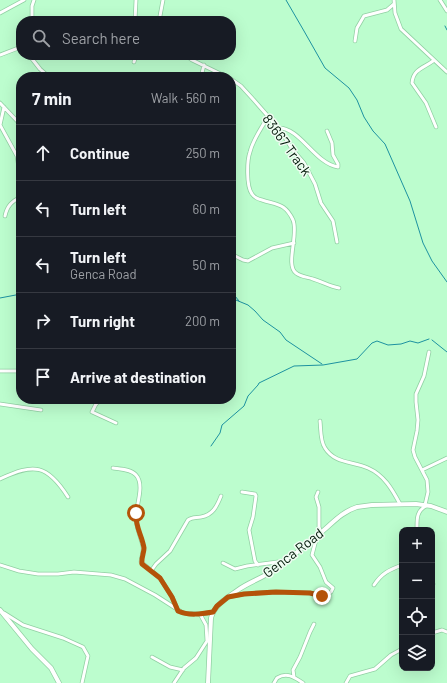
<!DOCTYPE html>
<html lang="en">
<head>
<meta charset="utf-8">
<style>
  :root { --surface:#171b24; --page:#20242c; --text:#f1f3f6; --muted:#9ea1a6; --line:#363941 }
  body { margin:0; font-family:Barlow,sans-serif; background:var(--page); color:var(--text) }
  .controls { position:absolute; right:12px; bottom:12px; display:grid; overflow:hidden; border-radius:8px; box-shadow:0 4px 16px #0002 }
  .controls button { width:36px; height:36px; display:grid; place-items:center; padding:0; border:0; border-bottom:1px solid var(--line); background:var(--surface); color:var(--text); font:20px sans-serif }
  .stop { position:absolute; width:12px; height:12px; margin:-9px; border:3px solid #b45309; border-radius:50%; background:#fff }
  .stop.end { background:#b45309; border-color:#fff; box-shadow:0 1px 4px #0008 }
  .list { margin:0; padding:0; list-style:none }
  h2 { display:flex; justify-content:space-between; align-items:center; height:52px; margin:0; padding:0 16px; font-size:17px }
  h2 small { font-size:13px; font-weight:400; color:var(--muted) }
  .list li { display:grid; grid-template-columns:26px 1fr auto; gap:12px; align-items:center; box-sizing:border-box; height:56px; padding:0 16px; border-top:1px solid var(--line) }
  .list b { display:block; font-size:15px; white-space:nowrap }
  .list p { margin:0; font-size:13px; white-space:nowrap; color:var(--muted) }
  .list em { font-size:13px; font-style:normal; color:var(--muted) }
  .icon { flex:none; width:22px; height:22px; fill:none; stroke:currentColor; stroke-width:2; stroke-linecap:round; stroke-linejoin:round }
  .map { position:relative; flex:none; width:447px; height:683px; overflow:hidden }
  .search { position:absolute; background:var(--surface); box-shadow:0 4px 16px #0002; left:16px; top:16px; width:220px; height:44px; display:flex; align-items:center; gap:10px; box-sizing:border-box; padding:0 14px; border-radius:16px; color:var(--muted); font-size:15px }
  .panel { position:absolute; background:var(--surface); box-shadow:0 4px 16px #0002; left:16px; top:72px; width:220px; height:332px; border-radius:16px }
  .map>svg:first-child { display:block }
</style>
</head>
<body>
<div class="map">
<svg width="447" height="683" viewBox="0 0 447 683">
  <rect width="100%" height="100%" fill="#bcfdce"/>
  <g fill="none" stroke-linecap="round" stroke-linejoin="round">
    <path stroke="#1d92a0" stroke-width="1" d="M286 0 304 31 325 68 349 88 357 100 364 117 373 131 385 144 410 201 423 243 432 261 447 282
      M445 26 447 30
      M231 291 239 301
      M0 298 21 294
      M231 298 248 305 255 311 263 320 280 332 286 340 322 364
      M432 340 447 352
      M211 446 220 433 222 425 244 406 248 396 258 385 259 383 294 366 323 365 357 359 372 343 377 341 388 345 401 344 410 341 418 343 429 339"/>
    <g stroke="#91d0a3" stroke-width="4.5">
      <path id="minor" d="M394 0 395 13 401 29 447 72
        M440 0 447 11
        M0 13 24 0
        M32 21V6L34 0
        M135 21 136 0
        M160 21V16L163 0
        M355 41 357 28 364 16 387 10 394 4
        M0 55 21 47
        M29 55 40 69 49 77
        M185 55 192 60 227 77
        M433 61C424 68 413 69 412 83L426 103 436 127
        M134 62 136 55
        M159 77 163 75 171 77
        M201 77 204 65
        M231 79 241 86 252 98 281 131 292 149 304 163 315 184 321 203 333 221 337 242
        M0 103 21 125
        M4 107 0 125 17 156 21 181
        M268 116C262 128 253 139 250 152 247 160 246 186 252 194 254 197 258 199 262 200 277 205 285 203 293 220 299 234 285 265 296 273 301 277 308 277 313 279 323 282 329 286 339 288
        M278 128C300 127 314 163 338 167V164L333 155 332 143 327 131
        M5 216C7 206 12 201 21 197
        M231 254 243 260 248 261 272 248 294 243
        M0 371H21
        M102 399 96 404 92 412 116 423
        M0 404 41 410
        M320 421C321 429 320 441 325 448 335 464 353 461 368 468 384 475 392 489 400 504
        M113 468C120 469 131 469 136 475 145 485 136 505 136 517 136 528 141 537 143 547 144 552 141 557 141 562L160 578 172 597 178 611
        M422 470 447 458
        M0 479C34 463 47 464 68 497
        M242 492 255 494 256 496 253 517 249 530 255 561 258 565
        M318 492 316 497 319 507V527L321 533
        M425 505 428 492 427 480 415 457 413 450 417 431 418 420 416 402V394L424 376 429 352
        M417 530C417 520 416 511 426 506
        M223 563 235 569 247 566 285 561
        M0 565 19 571 38 574H58L74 572 111 575 125 579 155 595 183 613 200 614 213 612
        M151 571 156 564 170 551 188 520C192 517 196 518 201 517 213 515 217 506 221 496
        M374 585C382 573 389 570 402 565
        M432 585 433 584
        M228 597 244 594 271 592 310 593 324 596 331 592 333 588 326 582 320 567 312 555 317 536
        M4 613 23 625 63 638 83 647 88 656 82 683
        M432 633 442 630 447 632
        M152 657 170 667 183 670
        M294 677 293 670 300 657 310 632 314 624
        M174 683 184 668 196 658 207 641 206 625 200 614
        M274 683 277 678C287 672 294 677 303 683
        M346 683 350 676 375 669 391 655 402 649"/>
    </g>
    <g stroke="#91d0a3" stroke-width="5.5">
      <path id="tertiary" d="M0 610 32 649 51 668 59 683
        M208 683 211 618C214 605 227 598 238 590 249 582 263 578 275 569 290 558 304 547 318 535 331 525 341 512 357 507L372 505 416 504 431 506 447 512"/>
    </g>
    <use href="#minor" stroke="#fff" stroke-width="3"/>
    <use href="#tertiary" stroke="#fff" stroke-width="4"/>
  </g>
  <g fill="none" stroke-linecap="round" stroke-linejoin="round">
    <path stroke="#b45309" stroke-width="5" d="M136 513C135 527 142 535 144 548 144 553 141 558 142 564L160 578 172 597 178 611C189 616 201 614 213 612L217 606 228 597 244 594 276 592 310 593 322 596"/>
  </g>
  <g text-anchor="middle" stroke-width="3" stroke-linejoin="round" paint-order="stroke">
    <g font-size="14" fill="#021909" stroke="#effcf2">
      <text transform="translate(287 145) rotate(54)" y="5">83667 Track</text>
      <text transform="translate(293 553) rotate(-37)" y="5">Genca Road</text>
    </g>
  </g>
</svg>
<div class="controls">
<button>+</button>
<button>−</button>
<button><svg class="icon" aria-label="locate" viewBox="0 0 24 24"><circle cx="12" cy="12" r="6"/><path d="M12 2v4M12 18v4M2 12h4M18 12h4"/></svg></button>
<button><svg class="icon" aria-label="layers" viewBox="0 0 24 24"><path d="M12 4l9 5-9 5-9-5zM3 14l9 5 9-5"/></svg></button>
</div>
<div class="stop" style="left:136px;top:513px"></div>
<div class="stop end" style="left:322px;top:596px"></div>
<div class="search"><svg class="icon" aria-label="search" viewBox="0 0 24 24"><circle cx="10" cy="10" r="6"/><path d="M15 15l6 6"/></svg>Search here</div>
<section class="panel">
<h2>7 min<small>Walk · 560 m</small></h2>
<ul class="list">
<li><svg class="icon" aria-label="ahead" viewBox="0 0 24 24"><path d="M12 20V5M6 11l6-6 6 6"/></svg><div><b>Continue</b></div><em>250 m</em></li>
<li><svg class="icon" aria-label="left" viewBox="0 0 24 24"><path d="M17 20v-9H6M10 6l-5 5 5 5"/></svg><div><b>Turn left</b></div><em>60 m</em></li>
<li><svg class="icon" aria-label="left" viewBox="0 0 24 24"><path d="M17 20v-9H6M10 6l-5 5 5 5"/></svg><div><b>Turn left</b><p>Genca Road</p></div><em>50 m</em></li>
<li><svg class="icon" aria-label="right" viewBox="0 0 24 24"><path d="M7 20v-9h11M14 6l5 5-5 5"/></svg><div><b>Turn right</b></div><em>200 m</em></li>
<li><svg class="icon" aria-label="arrive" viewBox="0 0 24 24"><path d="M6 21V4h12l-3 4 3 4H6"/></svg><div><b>Arrive at destination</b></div></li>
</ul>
</section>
</div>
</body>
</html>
